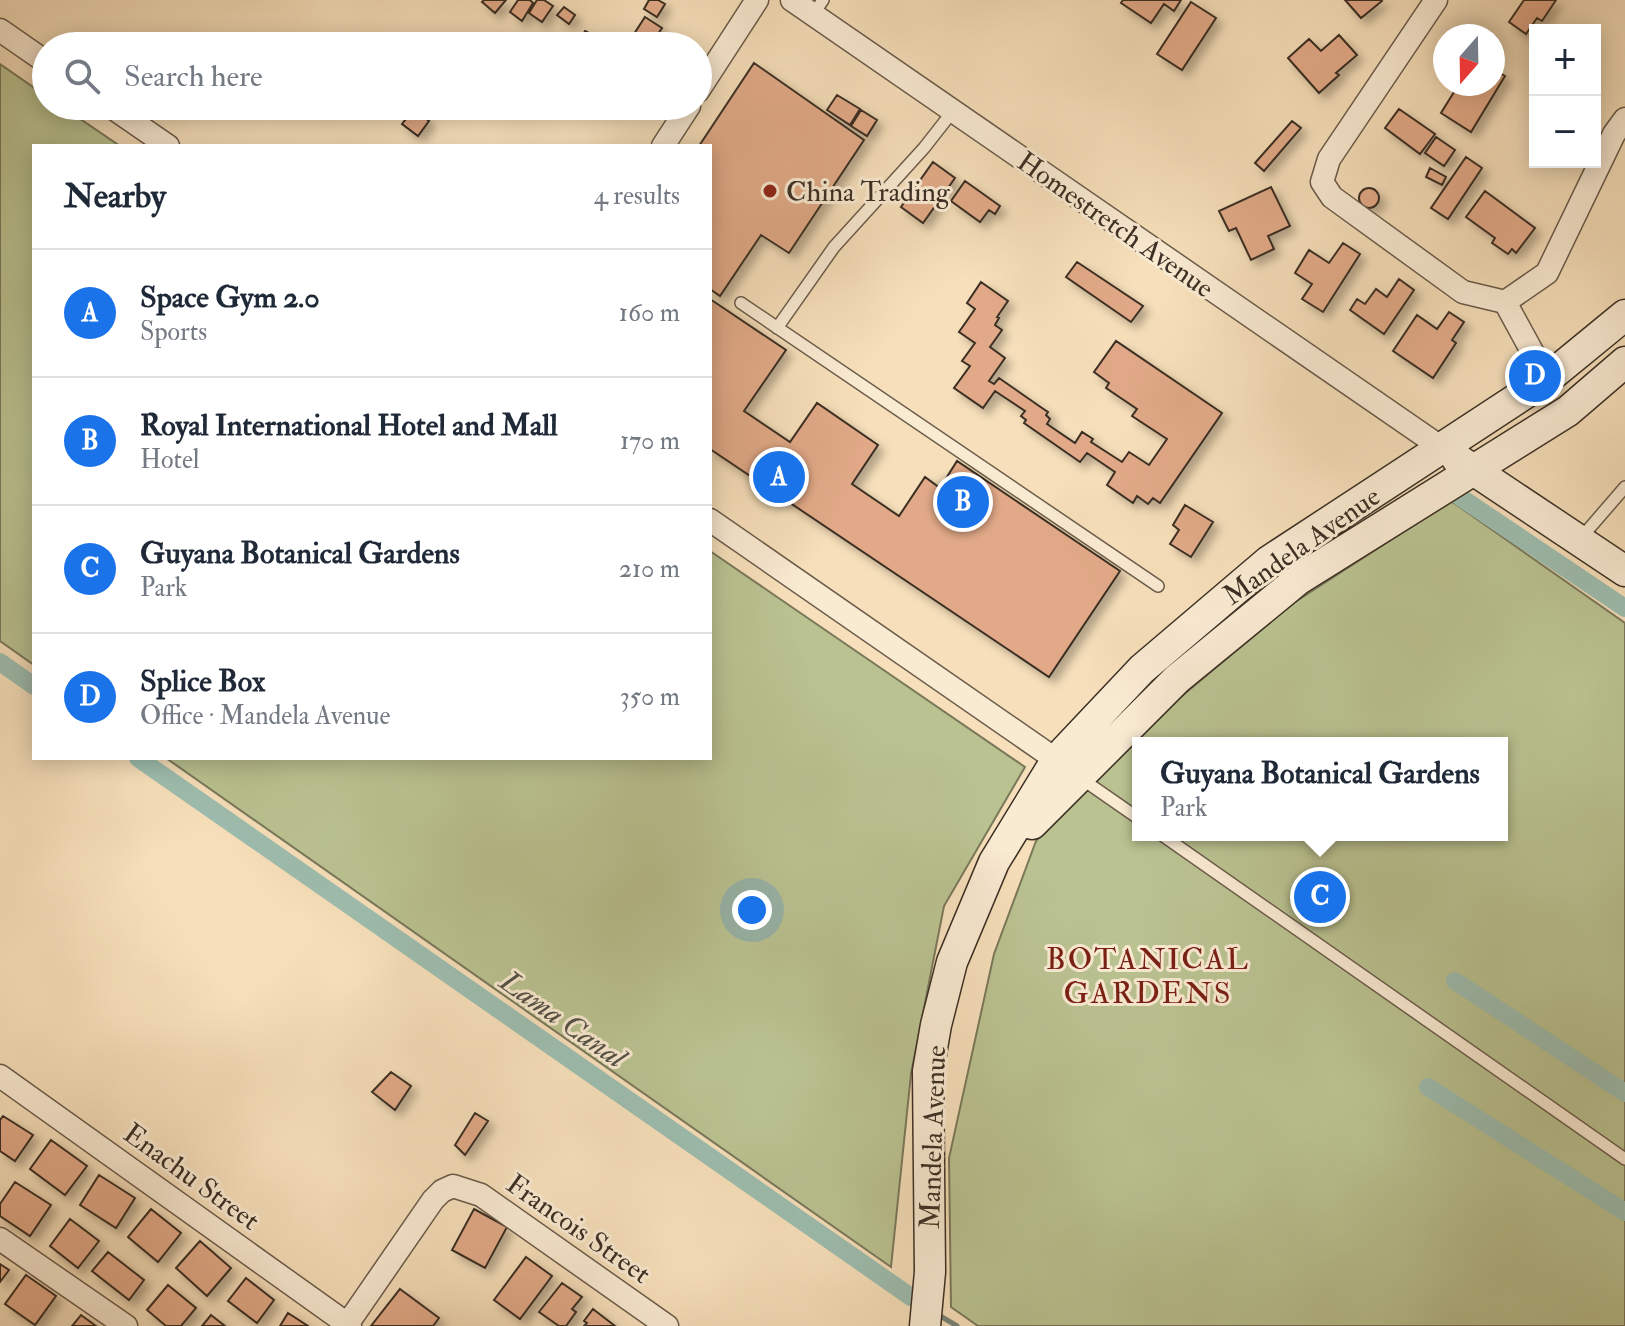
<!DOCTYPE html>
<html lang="en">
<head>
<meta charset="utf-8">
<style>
  :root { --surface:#fff; --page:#f2f2f3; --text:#1f2937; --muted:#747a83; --line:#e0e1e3; --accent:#1a73e8 }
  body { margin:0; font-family:"IM FELL Double Pica",serif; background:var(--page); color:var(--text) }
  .controls { position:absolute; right:24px; top:24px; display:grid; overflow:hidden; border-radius:0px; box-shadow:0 4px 20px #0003 }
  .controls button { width:72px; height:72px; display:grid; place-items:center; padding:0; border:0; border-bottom:2px solid var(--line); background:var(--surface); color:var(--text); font:40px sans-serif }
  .compass { position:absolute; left:1433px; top:24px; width:72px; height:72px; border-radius:50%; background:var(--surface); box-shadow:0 4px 20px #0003; rotate:200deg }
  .you { position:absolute; left:752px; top:910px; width:28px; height:28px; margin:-20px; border:6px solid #fff; border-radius:50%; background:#1a73e8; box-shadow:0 0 0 12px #1a73e833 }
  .badge { display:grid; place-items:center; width:52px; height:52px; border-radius:50%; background:var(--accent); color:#fff; font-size:26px; font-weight:700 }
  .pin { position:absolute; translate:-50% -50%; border:4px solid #fff; box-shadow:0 2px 8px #0006 }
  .popup { position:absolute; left:1132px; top:737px; width:376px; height:104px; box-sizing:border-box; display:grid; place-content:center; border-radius:0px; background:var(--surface); filter:drop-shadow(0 2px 6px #0005); font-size:26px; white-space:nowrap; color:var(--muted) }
  .popup b { font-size:30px; color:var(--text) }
  .popup::after { content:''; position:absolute; left:50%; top:100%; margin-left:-16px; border:16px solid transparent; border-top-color:var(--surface) }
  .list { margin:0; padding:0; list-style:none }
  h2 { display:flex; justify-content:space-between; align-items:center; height:104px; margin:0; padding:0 32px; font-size:34px }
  h2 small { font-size:26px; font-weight:400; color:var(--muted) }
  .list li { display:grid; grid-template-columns:52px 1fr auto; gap:24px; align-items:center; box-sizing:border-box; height:128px; padding:0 32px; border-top:2px solid var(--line) }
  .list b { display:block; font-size:30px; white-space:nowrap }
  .list p { margin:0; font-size:26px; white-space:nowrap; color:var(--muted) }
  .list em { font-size:26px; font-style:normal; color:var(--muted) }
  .icon { flex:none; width:44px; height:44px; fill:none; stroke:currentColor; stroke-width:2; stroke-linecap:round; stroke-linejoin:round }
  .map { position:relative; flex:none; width:1625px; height:1326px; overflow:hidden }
  .search { position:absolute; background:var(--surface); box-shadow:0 4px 20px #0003; left:32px; top:32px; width:680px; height:88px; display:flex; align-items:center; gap:20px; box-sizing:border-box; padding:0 28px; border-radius:44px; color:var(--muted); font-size:30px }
  .panel { position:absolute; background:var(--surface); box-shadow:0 4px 20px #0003; left:32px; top:144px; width:680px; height:616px; border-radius:0px }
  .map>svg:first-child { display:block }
</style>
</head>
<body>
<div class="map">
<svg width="1625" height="1326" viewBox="0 0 1625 1326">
  <defs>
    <filter id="shadow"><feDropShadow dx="6" dy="6" stdDeviation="4" flood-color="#0004"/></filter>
  </defs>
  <rect width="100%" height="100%" fill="#f6dfba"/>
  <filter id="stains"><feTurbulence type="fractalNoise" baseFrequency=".0025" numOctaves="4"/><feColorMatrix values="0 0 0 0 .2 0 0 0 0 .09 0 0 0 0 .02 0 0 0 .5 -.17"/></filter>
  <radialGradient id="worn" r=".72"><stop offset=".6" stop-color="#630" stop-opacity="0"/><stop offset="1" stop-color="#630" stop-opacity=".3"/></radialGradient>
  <path fill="#bac291" stroke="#7a785a" stroke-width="2" fill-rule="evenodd" d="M0 64 46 96V106H61L120 146H34V665L0 641Z
    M1451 501 1625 623V1326H978L951 1307 949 1158 994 954 1036 841 1140 731 1292 604ZM1138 743H1502V835H1138Z
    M710 551 1025 767 944 906 911 1074 891 1267 166 758H710Z"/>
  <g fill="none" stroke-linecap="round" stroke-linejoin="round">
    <path stroke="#768477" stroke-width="5" d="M937 1314 957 1326"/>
    <path stroke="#9dbdaf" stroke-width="18" d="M1460 497 1625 608
      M0 662 34 686
      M138 758 911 1297
      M1455 981 1625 1093
      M1428 1087 1625 1212"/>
  </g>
  <path fill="#e1a987" stroke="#3b2f24" stroke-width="2" filter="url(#shadow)" d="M484 0H506L495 13 482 2Z
    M518 0H530L533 3 522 21 510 12Z
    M537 0H544L553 6 542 22 529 13Z
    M649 0H658L665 4 657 17 644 9Z
    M1123 0H1181L1174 11 1164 4 1151 23 1121 3Z
    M1345 0H1381L1382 1 1361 18Z
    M1524 0H1556L1542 21 1537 18 1526 34 1509 22Z
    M1191 2 1216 18 1182 70 1157 54Z
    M564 7 575 15 569 24 557 15Z
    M645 17 662 28 650 46 632 37Z
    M585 31 598 38 594 46 580 40Z
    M1339 35 1357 55 1336 73 1339 75 1319 93 1288 58 1309 39 1321 51Z
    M754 63 864 140 789 253 761 235 720 296 710 289V146H699Z
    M1493 69 1505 76 1471 132 1441 113 1459 84H1493Z
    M837 95 860 109 850 125 827 110Z
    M414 109 429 121 418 136 402 124Z
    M1399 109 1435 134 1420 154 1385 128Z
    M861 110 877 120 867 136 851 126Z
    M1292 121 1301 128 1264 171 1255 163Z
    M1436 137 1455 150 1444 166 1425 153Z
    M1466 157 1482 168 1448 219 1431 208Z
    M933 162 955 178 923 223 901 207Z
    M1430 168 1446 177 1442 185 1426 177Z
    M965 181 1000 206 995 214 989 210 980 222 951 201Z
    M1271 187 1290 226 1268 236 1274 249 1251 260 1236 228 1229 231 1219 211Z
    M1359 198a10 10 0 1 1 20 0a10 10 0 1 1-20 0Z
    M1485 191 1535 228 1516 253 1512 249 1508 254 1492 243 1495 238 1466 217Z
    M1343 243 1360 254 1323 312 1302 299 1312 284 1295 273 1309 250 1329 263Z
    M1077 262 1143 306 1131 322 1066 277Z
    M1399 279 1414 290 1384 334 1350 310 1357 299 1365 304 1376 289 1387 297Z
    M981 282 1008 301 997 317 999 318 995 325 1002 330 990 347 1005 358 989 381 994 384 999 378 1042 408 1048 412 1046 415 1050 419 1047 424 1075 443 1082 432 1093 439 1091 442 1122 462 1129 452 1149 465 1167 439 1132 416 1137 409 1106 388 1109 383 1094 372 1116 341 1222 413 1160 503 1153 498 1148 504 1137 496 1133 503 1107 485 1115 472 1087 453 1080 462 1024 423 1026 420 1021 416 1025 411 995 391 983 408 954 388 970 366 962 361 975 343 959 332 975 309 967 303Z
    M710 299 786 350 744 411 790 442 817 403 878 445 852 484 899 516 925 477 940 488 957 461 1120 571 1049 677 710 449Z
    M1449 312 1464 322 1452 340 1456 343 1433 378 1393 351 1417 315 1437 329Z
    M1185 505 1213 522 1191 557 1170 544 1179 530 1173 525Z
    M391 1072 411 1086 395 1110 372 1092Z
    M475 1113 488 1121 465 1155 455 1145Z
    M3 1116 33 1135 15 1161 0 1151V1120Z
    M51 1140 87 1166 65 1195 30 1169Z
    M99 1175 135 1198 116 1228 80 1205Z
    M15 1182 51 1205 30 1236 0 1216V1204Z
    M151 1209 181 1233 158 1262 128 1237Z
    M474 1209 507 1227 485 1268 452 1250Z
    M70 1219 99 1241 78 1268 50 1246Z
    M200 1241 231 1268 207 1296 176 1268Z
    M108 1252 144 1280 129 1300 92 1271Z
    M526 1257 552 1276 520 1319 494 1300Z
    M0 1264 9 1270 0 1282Z
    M26 1275 56 1296 35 1325 5 1304Z
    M246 1278 274 1300 257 1323 228 1301Z
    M562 1283 582 1297 572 1309 576 1312 566 1326H559L539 1312Z
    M168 1285 196 1308 181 1326H166L147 1310Z
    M400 1289 439 1318 433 1326H371Z
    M593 1309 615 1326H584L587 1323 584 1321Z
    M288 1313 308 1326H280Z
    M81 1315 96 1326H72Z
    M211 1315 225 1326H202Z"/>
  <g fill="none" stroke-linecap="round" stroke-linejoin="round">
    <g stroke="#6a5b4a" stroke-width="14">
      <path id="service" d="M813 15 823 0
        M741 303 1158 586
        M777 328 834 247 924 148 953 111
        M1581 538 1625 487
        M1079 777 1138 818
        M1162 835 1625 1159"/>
    </g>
    <g stroke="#6a5b4a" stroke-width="25">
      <path id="minor" d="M792 0 1442 448
        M1436 0 1329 159 1322 182 1332 197 1463 292 1505 302 1547 273 1614 134 1625 119
        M0 30 46 62
        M698 91 757 0
        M110 106 168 146
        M663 146 689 106
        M1505 302 1547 379
        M710 520 1068 768
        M0 1076 350 1326
        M0 1239 126 1326
        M346 1326 433 1200 442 1191 453 1186 481 1195 667 1326"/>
    </g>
    <g stroke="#3b2f24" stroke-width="33">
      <path id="secondary" d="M1457 459 1625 571
        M1032 824 1177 679 1299 579 1568 411 1625 362
        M925 1326 930 1272 928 1071 936 1025 952 962 994 862 1057 759 1142 669 1269 561 1547 379 1625 315"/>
    </g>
    <use href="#service" stroke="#f9ead2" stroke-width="11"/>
    <use href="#minor" stroke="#f9ead2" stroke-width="22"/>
    <use href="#secondary" stroke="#f9ead2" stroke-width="30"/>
  </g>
  <circle fill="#8f2418" stroke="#f9ead2" stroke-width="3" cx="770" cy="191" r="8"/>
  <g text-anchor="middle" stroke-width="6" stroke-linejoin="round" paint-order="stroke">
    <g font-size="28" fill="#3b2f24" stroke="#f9ead2" text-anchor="start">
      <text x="786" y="201">China Trading</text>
    </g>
    <g font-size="28" fill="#3b2f24" stroke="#f9ead2">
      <text transform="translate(1116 224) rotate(35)" y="10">Homestretch Avenue</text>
      <text transform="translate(1301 545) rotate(-35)" y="10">Mandela Avenue</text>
      <text transform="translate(932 1137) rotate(-88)" y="10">Mandela Avenue</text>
      <text transform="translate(192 1176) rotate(36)" y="10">Enachu Street</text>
      <text transform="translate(579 1228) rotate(35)" y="10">Francois Street</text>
    </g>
    <g font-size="30" letter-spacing="2" fill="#7a1f14" stroke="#f9ead2">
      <text x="1148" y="969">BOTANICAL<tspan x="1148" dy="34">GARDENS</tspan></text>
    </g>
    <g font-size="30" font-style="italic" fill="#545247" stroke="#f9ead2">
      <text transform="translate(563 1019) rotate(35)" y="10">Lama Canal</text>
    </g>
  </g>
  <rect width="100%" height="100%" filter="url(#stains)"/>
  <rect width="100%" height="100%" fill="url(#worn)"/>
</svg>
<div class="controls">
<button>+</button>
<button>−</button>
</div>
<svg class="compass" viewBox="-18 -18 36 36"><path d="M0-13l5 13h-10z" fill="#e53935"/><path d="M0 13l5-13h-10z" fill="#747a83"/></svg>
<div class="you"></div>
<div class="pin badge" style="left:779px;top:477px">A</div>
<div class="pin badge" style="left:963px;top:502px">B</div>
<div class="pin badge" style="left:1320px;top:897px">C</div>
<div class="popup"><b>Guyana Botanical Gardens</b>Park</div>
<div class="pin badge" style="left:1535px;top:376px">D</div>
<div class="search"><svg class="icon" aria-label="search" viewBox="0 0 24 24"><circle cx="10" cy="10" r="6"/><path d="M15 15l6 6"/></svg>Search here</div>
<section class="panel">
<h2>Nearby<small>4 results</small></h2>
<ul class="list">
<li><span class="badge">A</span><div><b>Space Gym 2.0</b><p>Sports</p></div><em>160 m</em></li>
<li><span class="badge">B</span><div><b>Royal International Hotel and Mall</b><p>Hotel</p></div><em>170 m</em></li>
<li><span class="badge">C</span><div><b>Guyana Botanical Gardens</b><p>Park</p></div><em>210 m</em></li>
<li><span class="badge">D</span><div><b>Splice Box</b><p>Office · Mandela Avenue</p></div><em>350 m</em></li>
</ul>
</section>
</div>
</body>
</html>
